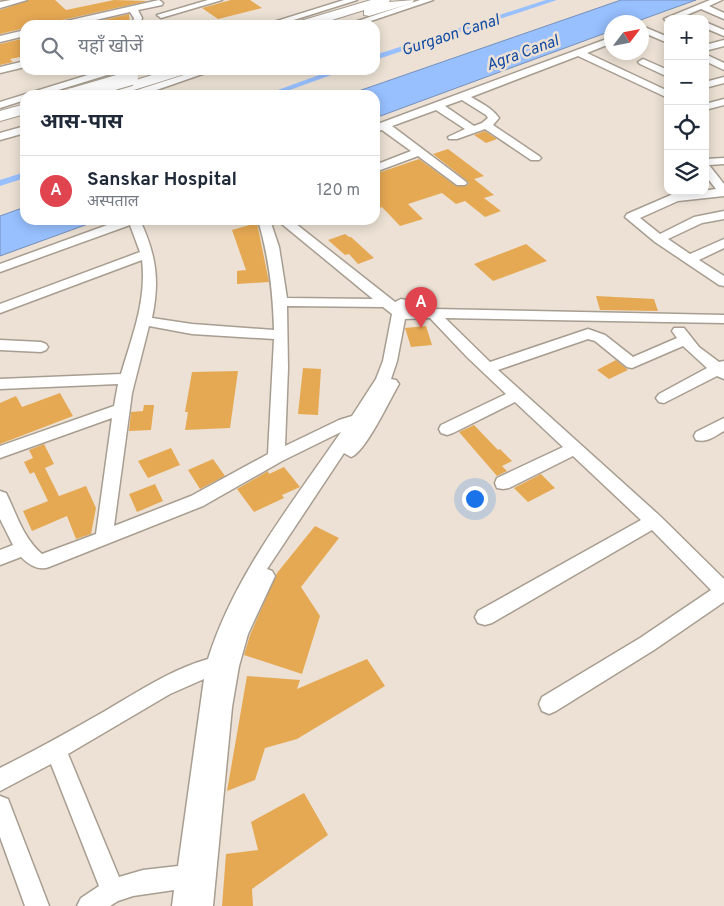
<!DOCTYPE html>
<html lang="hi">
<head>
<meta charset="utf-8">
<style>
  :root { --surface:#fff; --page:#f6f6f7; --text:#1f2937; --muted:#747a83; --line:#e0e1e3; --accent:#3384b5 }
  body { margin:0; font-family:Overpass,"Noto Sans Devanagari",sans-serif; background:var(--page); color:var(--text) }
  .controls { position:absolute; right:15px; top:15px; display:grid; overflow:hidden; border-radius:10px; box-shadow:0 2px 12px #0003 }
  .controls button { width:45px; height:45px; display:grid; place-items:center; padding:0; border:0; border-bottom:1px solid var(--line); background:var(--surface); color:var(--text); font:25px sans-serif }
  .compass { position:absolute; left:604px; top:15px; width:45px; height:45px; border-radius:50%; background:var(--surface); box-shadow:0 2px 12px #0003; rotate:58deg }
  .you { position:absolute; left:474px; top:498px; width:18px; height:18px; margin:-12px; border:4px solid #fff; border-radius:50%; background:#1a73e8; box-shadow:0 0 0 8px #1a73e833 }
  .badge { display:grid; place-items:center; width:32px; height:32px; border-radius:50%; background:var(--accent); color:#fff; font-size:16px; font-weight:700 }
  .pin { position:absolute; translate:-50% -41px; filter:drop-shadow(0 1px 2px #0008) }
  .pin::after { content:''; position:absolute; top:26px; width:18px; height:15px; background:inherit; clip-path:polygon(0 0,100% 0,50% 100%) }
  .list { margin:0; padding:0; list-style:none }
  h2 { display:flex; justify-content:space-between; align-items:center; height:65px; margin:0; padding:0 20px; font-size:21px }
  h2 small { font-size:16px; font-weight:400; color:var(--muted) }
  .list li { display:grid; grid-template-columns:32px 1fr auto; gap:15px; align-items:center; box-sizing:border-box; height:70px; padding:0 20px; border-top:1px solid var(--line) }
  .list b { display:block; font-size:19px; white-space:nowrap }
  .list p { margin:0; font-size:16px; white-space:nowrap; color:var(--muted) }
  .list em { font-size:16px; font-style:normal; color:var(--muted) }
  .icon { flex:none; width:28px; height:28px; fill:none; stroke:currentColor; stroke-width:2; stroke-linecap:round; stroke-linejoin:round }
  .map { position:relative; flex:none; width:724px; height:906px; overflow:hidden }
  .search { position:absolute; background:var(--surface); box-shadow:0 2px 12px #0003; left:20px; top:20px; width:360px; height:55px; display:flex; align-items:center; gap:12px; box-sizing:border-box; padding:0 18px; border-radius:15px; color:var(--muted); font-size:19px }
  .panel { position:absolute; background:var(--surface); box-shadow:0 2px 12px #0003; left:20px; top:90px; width:360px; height:135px; border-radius:15px }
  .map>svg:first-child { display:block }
</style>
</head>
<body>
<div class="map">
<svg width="724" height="906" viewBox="0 0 724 906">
  <rect width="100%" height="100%" fill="#ece1d4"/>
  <path fill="#98c0ff" stroke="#758fba" d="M621 0H696L635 22H612L611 31 375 118V95H347Z
    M25 207V220H99L0 256V216Z"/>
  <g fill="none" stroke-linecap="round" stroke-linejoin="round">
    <path fill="#98c0ff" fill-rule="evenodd" d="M546 0H557L375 60V55Z
      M333 70H345L276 95H264Z
      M25 172V178L0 186V180Z"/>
  </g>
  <path fill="#e6a953" d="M29 0H55L66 10 114 0 148 1 62 20 56 25H25V28L0 34V10Z
    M231 0H250L262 8 218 19 202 8Z
    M129 14 130 25H82Z
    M25 38V56L10 59 13 62 0 65V44Z
    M485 131 497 139 486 143 474 135Z
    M448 149 484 176 474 179 494 195 484 198 501 211 485 217 465 201 456 204 442 193 408 204 423 219 400 226 382 207 375 210V174L419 159 456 186H466L469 183 466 180 433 154Z
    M257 223 269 282 237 284V271L246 270 232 230Z
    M345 234 349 237H351L374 258 358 264 349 254 345 255 328 240Z
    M526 244 547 261 493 281 474 264Z
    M596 296 654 299 658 311 600 310Z
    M426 326 432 345 411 347 405 328Z
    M616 360 628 370 609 379 597 370Z
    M303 368 321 369 318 415 298 414Z
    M238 371 230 428 185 430 188 412H185L192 372Z
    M60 393 73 416 0 444V403L16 396 22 407Z
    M144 405H154L151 430 129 431 131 412 143 411Z
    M474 425 498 450 500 449 512 461 502 466 507 471 497 476 459 432Z
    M44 444 54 464 45 468 59 496 86 486 96 508 91 534 76 539 67 516 32 531 23 511 48 501 34 472 30 474 24 462 33 458 29 450Z
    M171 448 180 465 148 478 138 461Z
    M213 459 225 476 200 489 188 470Z
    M284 467 300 487 282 495 284 498 254 512 237 489 268 471 269 474Z
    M541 474 555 488 528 502 514 488Z
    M155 484 163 501 137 512 129 494Z
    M315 526 339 538 301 587 320 616 302 674 244 655 250 635 277 573Z
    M367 659 385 686 297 739 265 748 255 780 227 791 247 676 300 680 297 689Z
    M304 793 328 835 252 889 253 906H222L226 854 258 850 251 822Z"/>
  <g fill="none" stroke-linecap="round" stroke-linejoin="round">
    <g stroke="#a79d90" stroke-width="3">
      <path id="minor" d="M11 0H27L0 8V2Z
        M159 0 163 3 162 5 138 10 142 18 140 25H132L134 18 130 12 74 25H58L62 22Z
        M208 0H222L161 18 157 15Z
        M344 0H357L278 25H264Z
        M420 0H433L359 25H346Z
        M710 0H722L709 6 724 13V19L701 9 677 19H668V22L664 19Z
        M705 22 724 30V36L705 28Z
        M642 26 668 37V43L642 32Z
        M25 30V36L0 42V36Z
        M612 37V43L587 53 668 91V98L578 56 471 97C481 103 492 108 499 118L493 125 539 156 541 158 539 160H531L485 129 457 139H449L448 137 465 129 436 110 392 126 465 181 467 183 465 185H457L418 156 375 172V165L411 151 382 130 375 132V125ZM462 100 486 115 488 118 482 123 474 126 445 106Z
        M724 40V46L705 51V45Z
        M705 54 724 63V70L705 61Z
        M643 59 668 70V77L640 64 638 62Z
        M25 61V67L0 73V67Z
        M104 70H119L117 72 42 95H25V100L0 108V102Z
        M199 70H214L142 95H127L128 93Z
        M724 77V83L705 88V82Z
        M724 99V105L705 110V104Z
        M25 126V133L0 140V133Z
        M724 158V164L709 165 724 184V196L678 201 640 218 660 234 694 217 724 211V219L702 223 668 239 690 254 724 239V248L699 260 724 276V286L719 285 655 242 625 217 627 214 671 195 716 189 705 175V159Z
        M121 220H140C156 255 160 280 152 318L192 324 274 330C273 292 269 257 258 220H270L279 247 287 298 373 299 277 220H291L395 302 401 299 406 300 408 303 407 310 433 309 724 315V323L445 318 490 362 588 329 605 335 633 357 677 338 672 331 674 328H684L699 347 719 362 724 361V379L717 376 664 403 659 402 656 398 659 394 707 368 683 346 632 368 627 367 595 341 588 339 498 370 660 516 724 579V602L654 650 556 711 549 714 542 711 539 704 542 697 640 638 711 590 652 530 492 623 485 625 478 623 475 617 478 611 641 520 573 456 509 488 503 489 497 488 495 483 497 478 563 447 515 402 453 433 447 435 441 433 439 429 441 425 506 394 467 357 430 318 405 319 397 361 391 379 396 380 399 384C390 399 365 453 351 457L344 453 267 569 272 571 275 576 248 634 239 666 232 707 213 906H172L174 890 133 896 118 901 110 906H77L81 898 99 886 51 764 0 791V768C36 750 70 731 105 711 139 691 170 670 208 659 235 574 291 505 341 432L282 461 203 506 49 567C39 571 29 565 21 557L0 565V550L13 545 0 519V491L6 493C17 515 23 538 42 554L96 534 112 418 0 458V446L114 406 118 384 0 389V379L121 374C132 336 147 300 142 260L0 313V304L140 252 130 225 0 272V264ZM287 306 383 307 392 314 383 361 376 379 352 416 339 420 285 446 288 368ZM149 326 192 334 274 339 268 454 191 496 114 526 132 393ZM204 679 178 866 143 870 119 877 68 754 170 694Z
        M0 340 41 342 46 344 48 347 46 350 41 352 0 350Z
        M724 418V431C715 436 707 443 696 440L694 436 696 432Z
        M0 796 8 799 49 906H25L0 837Z"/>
    </g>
    <g stroke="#a79d90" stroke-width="2">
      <path id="highway" d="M371 0H390L389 2 414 0 412 3 369 16 364 15V10L316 25H295L297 22Z
        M168 70H190L188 73 118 95H96L98 92Z
        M25 104V114L0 121V111Z"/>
    </g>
    <use href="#minor" fill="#fff" fill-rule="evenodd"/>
    <use href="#highway" fill="#fff" fill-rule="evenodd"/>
    <g stroke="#a79d90" stroke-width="16" stroke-linecap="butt">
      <path id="highway-bridge" d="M73 95 131 78"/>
    </g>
    <use href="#highway-bridge" stroke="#fff" stroke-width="14"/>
  </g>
  <g text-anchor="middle" stroke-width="5" stroke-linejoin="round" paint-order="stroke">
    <g font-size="16" font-style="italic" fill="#114ba4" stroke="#ece1d4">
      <text transform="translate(450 34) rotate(-18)" y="6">Gurgaon Canal</text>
      <text transform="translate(522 52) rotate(-20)" y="6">Agra Canal</text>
    </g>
  </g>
</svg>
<div class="controls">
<button>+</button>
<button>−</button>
<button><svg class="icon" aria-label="locate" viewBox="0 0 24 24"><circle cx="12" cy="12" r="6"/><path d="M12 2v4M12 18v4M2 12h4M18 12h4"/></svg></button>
<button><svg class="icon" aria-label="layers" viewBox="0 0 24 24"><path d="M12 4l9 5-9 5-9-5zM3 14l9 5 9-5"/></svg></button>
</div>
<svg class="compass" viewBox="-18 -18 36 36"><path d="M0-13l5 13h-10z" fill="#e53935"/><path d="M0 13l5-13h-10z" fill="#747a83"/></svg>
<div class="you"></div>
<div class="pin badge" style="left:421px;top:328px;background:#e0444e">A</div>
<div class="search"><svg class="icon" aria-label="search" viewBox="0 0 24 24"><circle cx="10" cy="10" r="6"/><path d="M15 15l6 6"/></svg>यहाँ खोजें</div>
<section class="panel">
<h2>आस-पास<small></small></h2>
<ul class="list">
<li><span class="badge" style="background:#e0444e">A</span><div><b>Sanskar Hospital</b><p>अस्पताल</p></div><em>120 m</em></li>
</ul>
</section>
</div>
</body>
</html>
